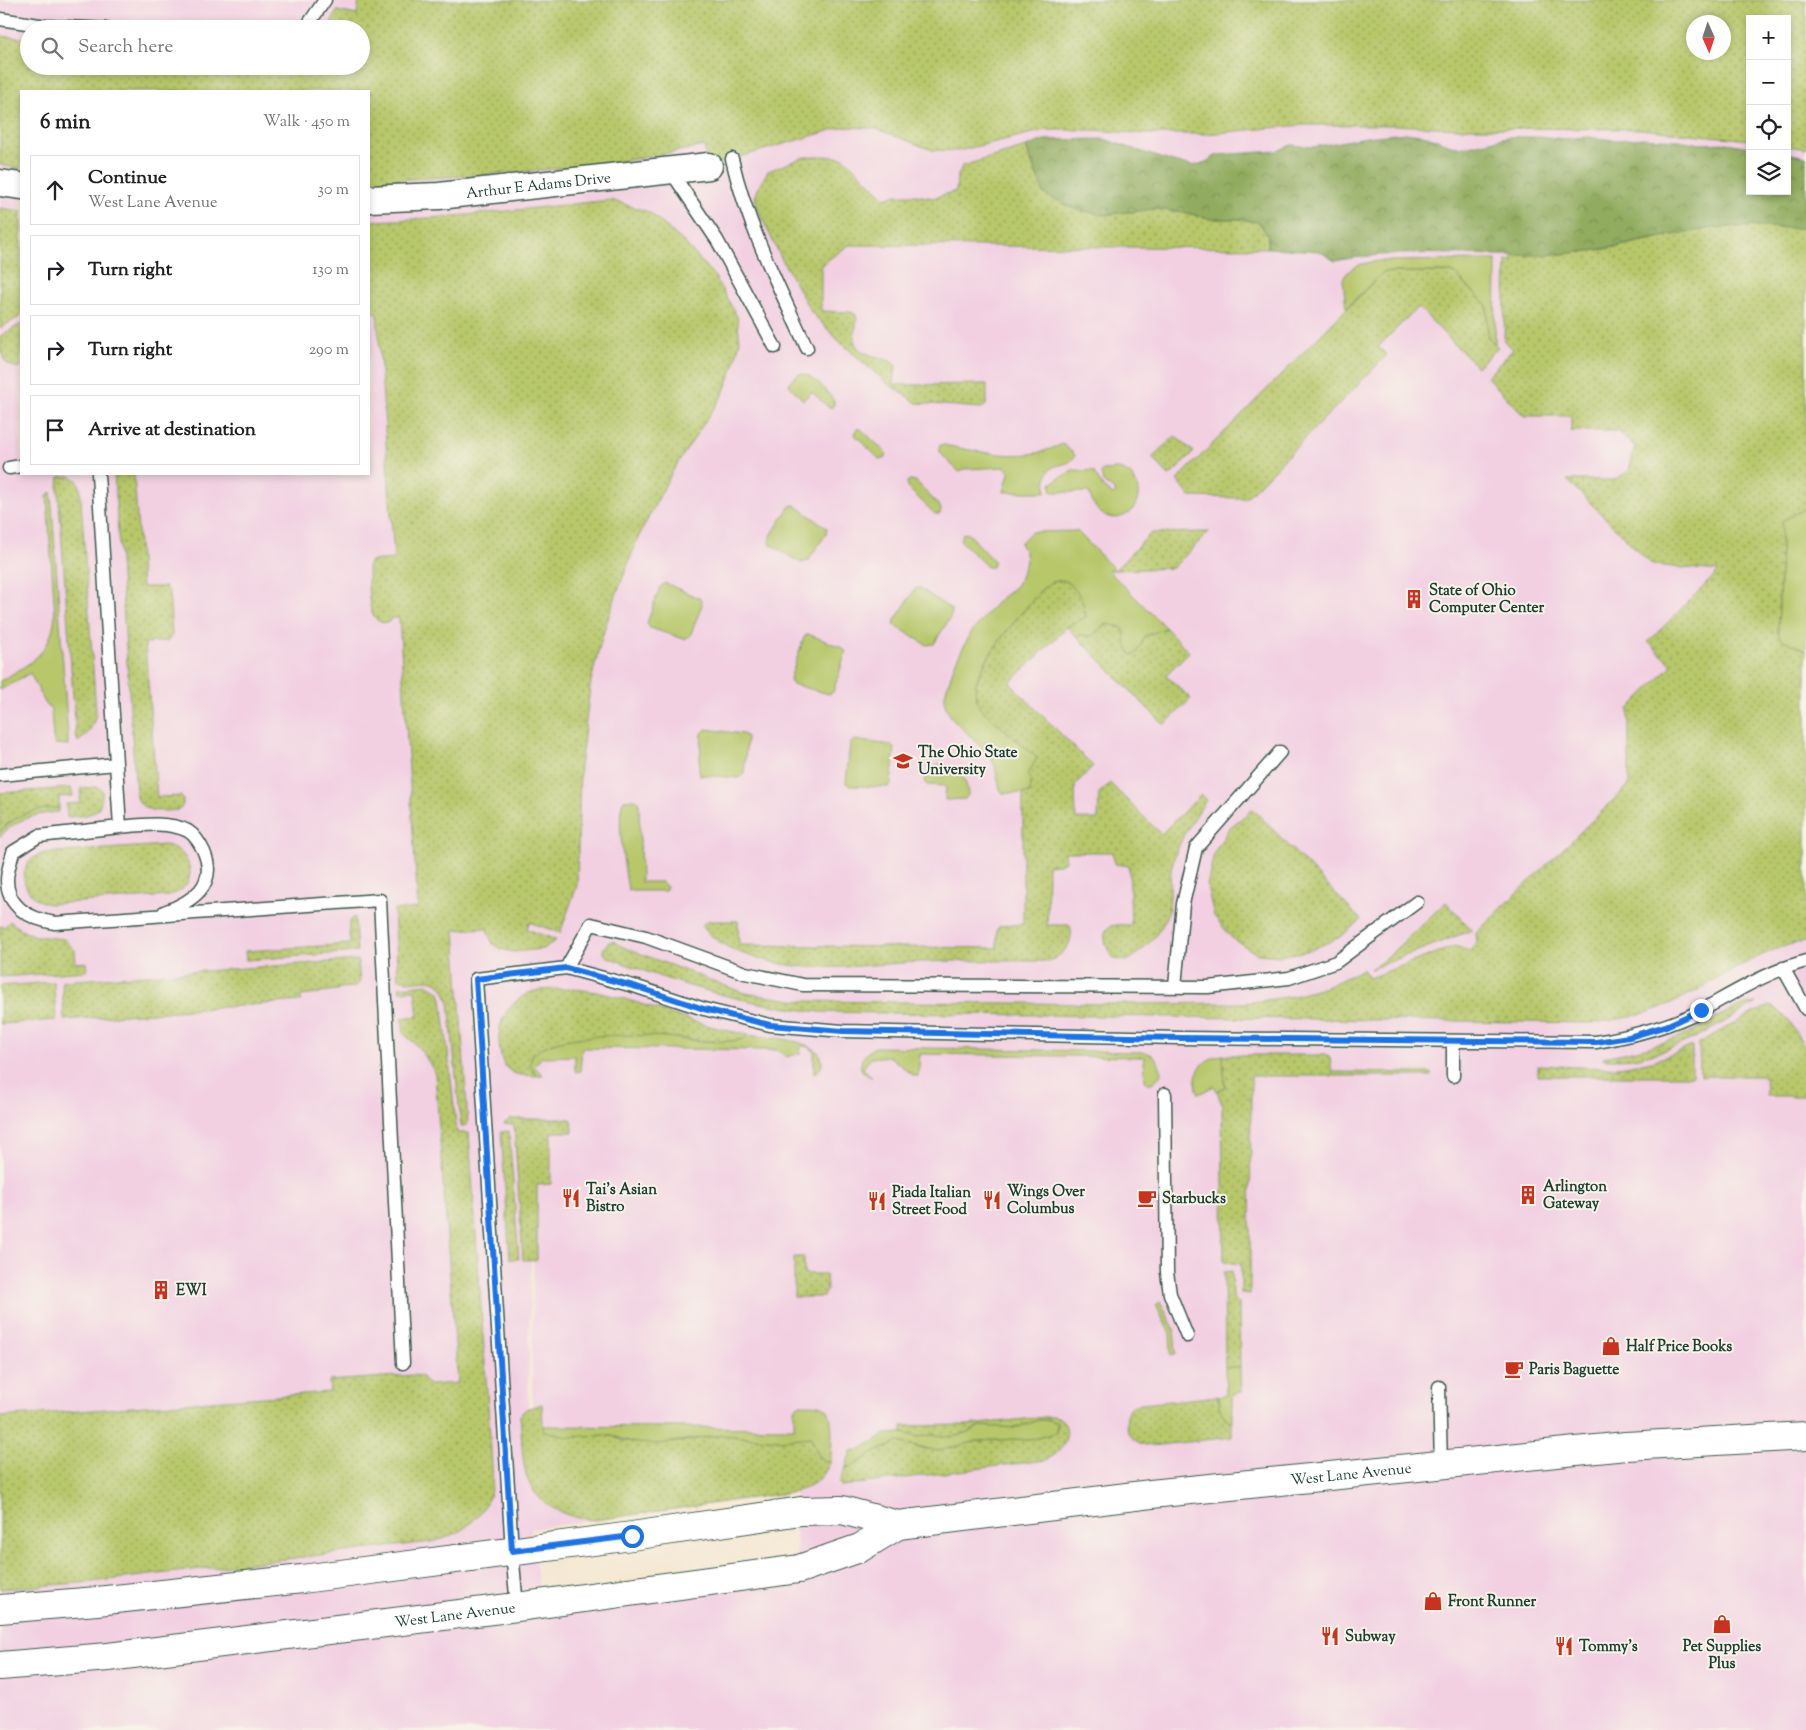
<!DOCTYPE html>
<html lang="en">
<head>
<meta charset="utf-8">
<style>
  :root { --surface:#fff; --page:#f6f6f6; --text:#202124; --muted:#757577; --line:#e0e0e0 }
  body { margin:0; font-family:"Sorts Mill Goudy",serif; background:var(--page); color:var(--text) }
  .controls { position:absolute; right:15px; top:15px; display:grid; overflow:hidden; border-radius:0px; box-shadow:0 2px 8px #0003 }
  .controls button { width:45px; height:45px; display:grid; place-items:center; padding:0; border:0; border-bottom:1px solid var(--line); background:var(--surface); color:var(--text); font:25px sans-serif }
  .compass { position:absolute; left:1686px; top:15px; width:45px; height:45px; border-radius:50%; background:var(--surface); box-shadow:0 2px 8px #0003; rotate:177deg }
  .stop { position:absolute; width:15px; height:15px; margin:-11px; border:4px solid #1a73e8; border-radius:50%; background:#fff }
  .stop.end { background:#1a73e8; border-color:#fff; box-shadow:0 1px 5px #0008 }
  .list { margin:0; padding:0; list-style:none }
  h2 { display:flex; justify-content:space-between; align-items:center; height:65px; margin:0; padding:0 20px; font-size:21px }
  h2 small { font-size:16px; font-weight:400; color:var(--muted) }
  .list li { display:grid; grid-template-columns:32px 1fr auto; gap:15px; align-items:center; box-sizing:border-box; height:70px; margin:0 10px 10px; padding:0 10px; border:1px solid var(--line); border-radius:0px }
  .list b { display:block; font-size:19px; white-space:nowrap }
  .list p { margin:0; font-size:16px; white-space:nowrap; color:var(--muted) }
  .list em { font-size:16px; font-style:normal; color:var(--muted) }
  .icon { flex:none; width:28px; height:28px; fill:none; stroke:currentColor; stroke-width:2; stroke-linecap:round; stroke-linejoin:round }
  .map { position:relative; flex:none; width:1806px; height:1730px; overflow:hidden }
  .search { position:absolute; background:var(--surface); box-shadow:0 2px 8px #0003; left:20px; top:20px; width:350px; height:55px; display:flex; align-items:center; gap:12px; box-sizing:border-box; padding:0 18px; border-radius:28px; color:var(--muted); font-size:19px }
  .panel { position:absolute; background:var(--surface); box-shadow:0 2px 8px #0003; left:20px; top:90px; width:350px; height:385px; border-radius:0px }
  .map>svg:first-child { display:block }
</style>
</head>
<body>
<div class="map">
<svg width="1806" height="1730" viewBox="0 0 1806 1730">
  <defs>
    <pattern id="grass-dots" width="8" height="8" patternUnits="userSpaceOnUse" patternTransform="scale(1.25)"><rect width="8" height="8" fill="#b7c76a"/><path d="M2 2h.1M6 6h.1" fill="none" stroke="#94a358" stroke-width="1.8" stroke-linecap="round"/></pattern>
    <pattern id="forest-crowns" width="20" height="18" patternUnits="userSpaceOnUse" patternTransform="scale(1.25)"><rect width="20" height="18" fill="#91ac5e"/><path d="M2 6a3 3 0 1 1 6 0M12 15a3 3 0 1 1 6 0" fill="none" stroke="#768d4e"/></pattern>
  </defs>
  <rect width="100%" height="100%" fill="#f7f3e8"/>
  <filter id="ink" filterUnits="userSpaceOnUse"><feTurbulence type="fractalNoise" baseFrequency=".02" numOctaves="2"/><feDisplacementMap in="SourceGraphic" scale="10" xChannelSelector="R" yChannelSelector="G"/><feConvolveMatrix kernelMatrix="1 2 1 2 8 2 1 2 1" color-interpolation-filters="sRGB"/></filter>
  <filter id="wash" filterUnits="userSpaceOnUse"><feTurbulence type="fractalNoise" baseFrequency=".0096" numOctaves="4" result="noise"/><feDisplacementMap in="SourceGraphic" scale="20" xChannelSelector="R" yChannelSelector="G"/><feGaussianBlur stdDeviation="1.12" result="paint"/><feColorMatrix in="noise" values="0 0 0 0 0 0 0 0 0 0 0 0 0 0 0 0 0 1.4 0 .05"/><feComposite in="paint" operator="in"/></filter>
  <g filter="url(#wash)">
    <rect width="100%" height="100%" fill="#f5e8d3"/>
    <path fill="#f2d0e2" fill-rule="evenodd" d="M0 0H1806V1730H0ZM1750 19H1787V191H1750ZM1694 22H1724V52H1694ZM29 29H361V66H29ZM21 91H369V474H21ZM534 1119H535L531 1502 528 1391ZM794 1493 798 1569 541 1603 531 1529Z"/>
    <path fill="url(#grass-dots)" stroke="#6b824f" fill-rule="evenodd" d="M359 0H1806V149L1787 146V19H1750V140L1640 129 1458 128 1392 125H1303L1205 134H1146L1093 130H1045L958 151 932 150 874 128 842 127 709 166 704 146C681 150 659 156 636 159 547 172 458 177 369 181V91H21V169L0 165V36L29 39V66H361V29H328L337 11 357 15ZM1694 22H1724V52H1694Z
      M1026 147 1036 175 1102 215 1154 209 1183 212 1210 219H1237L1258 222 1268 235V248L849 245 821 265V311L851 312 856 315C859 324 852 333 855 343 862 359 886 354 896 366L894 385 987 384V402L985 406 981 408 917 403 888 384 840 342 811 312 780 256 758 210 755 197 760 184 768 171 804 157 825 156 844 158 885 198 896 195H916L933 198 956 191 957 178 962 166Z
      M611 200 649 212 685 243 715 277 737 316 740 341 734 366 722 396 672 472 638 538 614 601 602 637 591 681 580 767 577 886 560 933 529 922 527 929 556 940 543 949 513 952 501 949 493 944 486 928 455 930 468 1124 461 1127 449 1002C438 965 419 989 398 978L394 910 418 908 399 618H391L389 622C364 629 369 581 368 565L370 561 394 559 377 312H369V221C450 219 530 208 611 200Z
      M0 208 21 211V316L0 328Z
      M1766 226 1806 228V508L1782 522 1778 633 1782 639 1806 650V941C1762 948 1720 980 1680 999 1653 1013 1621 1020 1591 1023L820 1012C745 1004 675 985 606 956L603 951C605 945 607 942 613 941L623 947 744 993 800 1001 1112 1004 1245 1003 1294 996 1326 987 1363 969 1369 978 1455 946 1470 951 1477 942 1476 933 1629 785V709L1672 665 1648 642 1719 571 1652 565 1567 480H1614L1629 471 1635 446 1618 431H1571V416H1524L1487 377 1513 349 1504 341 1506 261H1513V255L1561 254 1607 249 1686 232 1718 227Z
      M1383 272H1453L1487 305 1488 337 1498 347 1477 367 1418 307 1378 347 1387 355 1246 498 1190 497 1177 480Z
      M21 324V367C2 369 0 352 0 336Z
      M1175 436 1194 452 1170 476 1152 458Z
      M114 474H134L142 587H165L169 591 172 635 168 641 145 643 157 797 181 796 183 799V805L179 810C161 811 141 815 136 794Z
      M70 476 77 480 80 486 96 711C95 724 89 734 78 742L76 736 58 488 59 477Z
      M1209 532 1173 568 1115 570 1151 533Z
      M1064 580C1080 591 1083 598 1086 617L1067 627 1010 683 1093 766 1075 785 1076 819H1098L1099 793 1110 783 1161 834 1201 795 1206 800C1194 819 1177 843 1172 865 1169 879 1171 894 1169 908 1165 929 1145 950 1127 961L1114 959C1108 951 1098 932 1111 926 1117 924 1125 925 1131 925L1129 866 1115 864 1112 852H1065V861L1060 864 1048 865 1047 925H1070C1075 942 1065 953 1050 961 1007 961 963 960 920 962 859 964 811 976 750 956 731 950 715 942 702 926L706 921H738L739 945 997 948V929L1000 926 1023 924V794L1030 793 1031 782 1028 774 1037 758 979 707C977 700 974 692 976 684 984 654 1022 613 1042 589L1052 582Z
      M1108 624 1121 627 1125 631 1126 644 1140 647 1145 636 1166 628 1189 652 1166 675 1191 699 1164 725 1077 637 1080 635 1091 636Z
      M97 787 102 790C103 817 88 815 67 817L66 804 80 803 81 788Z
      M71 788 73 796 59 797V808L44 809 9 822 0 832V793Z
      M1253 809 1361 920 1340 937 1311 950 1281 956 1257 954 1232 938 1214 916 1207 886 1214 853 1229 828Z
      M165 845C183 847 197 868 186 885 182 891 175 893 169 896L50 904C20 900 13 860 45 853Z
      M1446 902 1472 930 1371 969 1385 959Z
      M355 917 357 952 246 960 245 951 350 944C350 935 345 921 355 917Z
      M10 921 21 930 35 936 64 939 75 950 76 963 86 962 87 971 0 977V926L4 927Z
      M358 960 360 982 355 987 338 988V990L320 992V994L301 996V1001L64 1020 62 981Z
      M54 982 56 1020 0 1024V986Z
      M427 984 440 992 442 999 457 1133H469L492 1465C492 1471 493 1478 492 1485 487 1516 460 1537 430 1542L91 1582 0 1589V1417L330 1392 329 1381 412 1375 421 1376 429 1385 458 1383 435 1074C427 1057 419 1046 404 1034L402 1018 418 1016 415 990 400 991 399 987Z
      M572 989C609 991 642 1005 677 1016 700 1024 724 1030 748 1035L744 1039C721 1044 696 1040 672 1038 655 1037 639 1036 622 1036 594 1035 560 1048 532 1055V1070L537 1076C529 1075 520 1076 513 1073 498 1065 497 1039 501 1024 504 1013 514 1002 523 996 536 987 557 990 572 989Z
      M1756 1003C1717 1027 1676 1052 1631 1058 1622 1059 1613 1059 1604 1059L1603 1057C1637 1051 1669 1043 1699 1028 1718 1018 1734 1005 1756 1003Z
      M1771 1006 1780 1012 1789 1021 1806 1049V1096H1766L1765 1076H1700L1699 1043 1753 1013Z
      M1692 1046V1076H1538V1065C1570 1066 1606 1071 1637 1064 1656 1061 1674 1054 1692 1046Z
      M1223 1055H1326L1330 1058 1332 1072 1431 1073V1076H1251L1250 1294 1241 1293V1264L1224 1262 1222 1105 1217 1091 1225 1087Z
      M510 1119H571L572 1120 573 1132H551V1184L537 1185V1260H523L514 1125 504 1124Z
      M509 1131 519 1259H510L501 1132Z
      M794 1257H804V1274H826L827 1290 823 1297H794Z
      M1232 1271 1233 1298 1239 1303 1240 1367H1225L1224 1272Z
      M1218 1396C1220 1408 1220 1418 1232 1423V1437L1151 1446C1146 1445 1141 1444 1136 1441 1125 1433 1123 1414 1133 1405Z
      M542 1404 543 1426 545 1431 587 1436 601 1435 612 1436 624 1441 678 1442 722 1435 779 1440 811 1437 819 1457 830 1463C821 1481 812 1486 794 1492L596 1520C567 1519 534 1505 526 1474 521 1455 522 1434 520 1415L526 1409Z
      M1054 1416C1071 1419 1069 1441 1059 1451 1056 1455 1051 1457 1046 1460L841 1486 839 1483 846 1467 853 1466 873 1453 899 1442 926 1449 950 1448 977 1441 1016 1439 1029 1440 1056 1433 1057 1423 1049 1420H1039L1015 1428 981 1426 961 1435 951 1437 934 1435 919 1437 903 1433V1426L968 1425Z"/>
    <path fill="url(#forest-crowns)" stroke="#587449" d="M1406 133 1427 136 1456 147 1469 146 1507 137H1548L1564 139 1584 137 1617 140 1643 138 1679 140 1700 144 1727 143 1750 147V191H1787V153L1806 157V228C1776 229 1745 224 1715 228 1664 234 1614 250 1562 254 1487 259 1410 246 1335 261L1319 251 1268 248V235L1258 222 1237 219H1210L1183 212 1154 209 1102 215 1074 209 1044 194 1026 147 1044 140 1104 139 1173 162 1193 166 1206 162 1217 155 1277 151 1291 145 1313 147 1366 137Z"/>
    <path fill="#b7c76a" stroke="#6b824f" d="M1496 260 1495 344 1488 337 1487 305 1453 272H1383L1346 308 1343 279C1351 264 1365 263 1380 261Z
      M799 374C813 372 825 391 834 400V405L832 407H828L812 392 803 400 789 385 791 380Z
      M860 428 887 454 885 459H879L855 435 857 429Z
      M1063 444 1075 455C1071 469 1051 460 1047 475 1045 480 1046 487 1046 492H1004L1009 473 1008 470 1005 467 964 469 959 472 939 452V447L940 445H944C974 451 1007 458 1037 453 1046 451 1055 447 1063 444Z
      M1117 469C1125 470 1132 474 1135 481 1151 515 1100 538 1089 492H1052L1051 484C1057 478 1066 476 1072 470L1093 471 1103 487 1113 495 1116 492 1103 482 1101 473 1103 470Z
      M910 480 916 481 941 508 940 514H935L907 487V482Z
      M51 492 68 737V745L55 744 53 738 51 710 45 703 30 673 0 690V681C31 663 50 655 55 616L47 495Z
      M792 505H795L827 528 826 534 808 561 801 563 770 544 769 542 770 537 789 507Z
      M1806 508V650L1781 639 1778 633 1782 521Z
      M1077 531 1115 570H1108L1166 628 1145 636 1137 653 1131 655 1126 644 1125 632 1121 627 1107 624 1091 636 1080 635 1077 637 1067 627 1086 617C1083 600 1079 590 1064 580L1052 582 1042 589C1022 613 983 655 976 684 974 692 977 700 979 707L1037 758 1028 774 1031 782 1030 793H1003L1000 789 995 766 990 756 951 717 945 705V694L955 663 971 633 997 602 1017 585 1026 562 1025 552 1020 543 1031 532Z
      M963 533 969 534 994 561 992 567H987L960 540Z
      M665 583 701 599 702 605 690 636 684 639 650 628 647 623 660 587Z
      M916 588H920L952 610 951 616 934 644 927 645 894 625 895 620Z
      M808 634 843 648 846 652 833 692 829 694 792 684 790 679 804 637Z
      M706 729 743 734 747 737 744 773 739 778 700 775 699 769 702 734Z
      M854 740 891 745 895 748 891 784 889 787 850 786 846 783 850 744Z
      M941 764C953 770 965 773 967 788 968 793 969 795 965 799L945 800 946 786 927 785 925 783 924 780 937 765Z
      M635 799 638 800 639 803 641 882H662L667 887 665 891H631L628 889C625 874 615 810 624 800Z
      M59 808V812C36 814 16 818 0 837V832C17 813 35 809 59 808Z
      M748 1035C765 1038 820 1038 822 1061 822 1068 820 1070 814 1073V1051L807 1046 800 1047 801 1053 786 1057 778 1050H774L582 1048 580 1071 576 1072 575 1070V1056L542 1057 534 1066 543 1075 537 1076 530 1065 532 1055C537 1052 542 1047 548 1045 576 1033 645 1034 675 1038 697 1041 722 1044 744 1039Z
      M875 1047 1143 1052C1157 1054 1160 1062 1161 1075L1154 1082 1148 1084 1145 1080 1144 1057 920 1054 918 1076H914L889 1056 871 1058 863 1068 872 1077C852 1072 862 1053 875 1047Z
      M1223 1055 1225 1087 1217 1091 1214 1086 1199 1094C1189 1075 1203 1057 1223 1055Z
      M1160 1302 1174 1328 1176 1354 1171 1355 1170 1334 1156 1305Z
      M1225 1367H1240L1241 1392 1232 1394V1423C1220 1418 1220 1408 1218 1397L1226 1395Z
      M800 1404C808 1405 820 1402 827 1409 834 1416 832 1452 830 1463L819 1457 811 1437 780 1440 722 1435 658 1444 636 1443 612 1436 601 1435 568 1437 544 1431 543 1426 794 1428V1409Z
      M1039 1420H1049L1057 1423 1056 1433 1029 1440 1016 1439 977 1441 938 1451 899 1442 873 1453 853 1466 846 1467 851 1451 861 1449 886 1434 903 1433 919 1437 934 1435 951 1437 961 1435 981 1426 1015 1428Z"/>
  </g>
  <g filter="url(#ink)">
    <g fill="none" stroke-linecap="round" stroke-linejoin="round">
      <g stroke="#3f574c" stroke-width="15">
        <path id="service" d="M0 19 46 26 108 29
          M305 29 325 0
          M732 159C747 225 779 287 807 348
          M670 170 717 240 775 347
          M9 468 21 466
          M98 474 120 827 39 836 13 852C11 861 7 871 7 880 7 908 31 919 55 923L380 900 403 1363
          M0 775 116 764
          M120 827C141 825 168 821 188 831 196 836 200 843 204 852 218 885 192 902 164 912
          M566 968 591 924 646 937 745 973 803 985 1208 987 1289 978 1336 962 1417 902
          M1783 968 1806 1009
          M1175 986 1183 904 1196 848 1280 752
          M1453 1076V1041
          M1165 1094 1167 1272 1170 1294 1187 1336
          M1439 1387 1441 1465
          M517 1607 512 1551 476 979 566 968 637 987 704 1009 770 1025 843 1031 1179 1038 1596 1042C1633 1036 1669 1027 1702 1010 1737 991 1767 972 1806 961"/>
      </g>
      <g stroke="#3f574c" stroke-width="29">
        <g id="minor">
          <path d="M0 183 21 186"/>
          <path id="s1" d="M369 199 439 196 709 166"/>
        </g>
      </g>
      <g stroke="#3f574c" stroke-width="30">
        <g id="primary">
          <path id="s2" d="M0 1609 97 1601 302 1579 632 1536 801 1511 842 1510 898 1525 1151 1494 1626 1446 1806 1436"/>
          <path id="s3" d="M0 1666 108 1657 517 1607 799 1569 860 1548 898 1525"/>
        </g>
      </g>
      <use href="#service" stroke="#fff" stroke-width="12"/>
      <use href="#minor" stroke="#fff" stroke-width="26"/>
      <use href="#primary" stroke="#fff" stroke-width="28"/>
    </g>
  </g>
  <g fill="none" stroke-linecap="round" stroke-linejoin="round" filter="url(#ink)">
    <path stroke="#1a73e8" stroke-width="6" d="M632 1536 512 1551 476 979 566 968 637 987 704 1009 770 1025 843 1031 1179 1038 1596 1042 1629 1037 1666 1026 1701 1010"/>
  </g>
  <defs>
    <g id="building-bare" transform="scale(1.5)"><path d="M-4-6H4V6H1V3H-1V6H-4ZM-2.5-4.3h1.7v1.8h-1.7ZM.8-4.3h1.7v1.8H.8ZM-2.5-1h1.7V.8h-1.7ZM.8-1h1.7V.8H.8Z" fill="#c8321e" stroke="#f7f3e8" stroke-width="2.5" paint-order="stroke"/></g>
    <g id="university-bare" transform="scale(1.5)"><path d="M0-5L7-2L0 1L-7-2ZM-4 1L0 2.5L4 1V4Q0 6-4 4Z" fill="#c8321e" stroke="#f7f3e8" stroke-width="2.5" paint-order="stroke"/></g>
    <g id="restaurant-bare" transform="scale(1.5)"><path d="M-5-6h1v4h1v-4h1v4h1v-4h1v5L-1.5 .5V6h-2V.5L-5-1ZM5-6V6H3V1.5H1.5Q1.5-4 5-6Z" fill="#c8321e" stroke="#f7f3e8" stroke-width="2.5" paint-order="stroke"/></g>
    <g id="cafe-bare" transform="scale(1.5)"><path d="M-5.5-4.5H6V0H3Q3 3.5 0 3.5H-2.5Q-5.5 3.5-5.5 0ZM3-3.2v2h1.7v-2ZM-6 4.5H4V6H-6Z" fill="#c8321e" stroke="#f7f3e8" stroke-width="2.5" paint-order="stroke"/></g>
    <g id="shop-bare" transform="scale(1.5)"><path d="M-5-2.5h2.3a2.7 3.5 0 0 1 5.4 0H5L5.5 6h-11ZM-1.5-2.5h3a1.5 2.3 0 0 0-3 0Z" fill="#c8321e" stroke="#f7f3e8" stroke-width="2.5" paint-order="stroke"/></g>
  </defs>
  <g fill-rule="evenodd">
    <use href="#building-bare" x="1414" y="599"/>
    <use href="#university-bare" x="903" y="761"/>
    <use href="#building-bare" x="1528" y="1195"/>
    <use href="#restaurant-bare" x="571" y="1198"/>
    <use href="#cafe-bare" x="1147" y="1198"/>
    <use href="#restaurant-bare" x="992" y="1200"/>
    <use href="#restaurant-bare" x="877" y="1201"/>
    <use href="#building-bare" x="161" y="1290"/>
    <use href="#shop-bare" x="1611" y="1346"/>
    <use href="#cafe-bare" x="1514" y="1369"/>
    <use href="#shop-bare" x="1433" y="1601"/>
    <use href="#shop-bare" x="1722" y="1624"/>
    <use href="#restaurant-bare" x="1330" y="1636"/>
    <use href="#restaurant-bare" x="1564" y="1646"/>
  </g>
  <g text-anchor="middle" stroke-width="4" stroke-linejoin="round" paint-order="stroke">
    <g font-size="15" fill="#1f3d34" stroke="#f7f3e8">
      <text dy="5" stroke="none"><textPath href="#s1" startOffset="170">Arthur E Adams Drive</textPath></text>
      <text dy="5" stroke="none"><textPath href="#s2" startOffset="1362">West Lane Avenue</textPath></text>
      <text dy="5" stroke="none"><textPath href="#s3" startOffset="458">West Lane Avenue</textPath></text>
    </g>
    <g font-size="15" font-weight="bold" fill="#1f3d34" stroke="#f7f3e8" text-anchor="start">
      <text x="1429" y="595">State of Ohio<tspan x="1429" dy="17">Computer Center</tspan></text>
      <text x="918" y="757">The Ohio State<tspan x="918" dy="17">University</tspan></text>
      <text x="1543" y="1191">Arlington<tspan x="1543" dy="17">Gateway</tspan></text>
      <text x="586" y="1194">Tai's Asian<tspan x="586" dy="17">Bistro</tspan></text>
      <text x="1007" y="1196">Wings Over<tspan x="1007" dy="17">Columbus</tspan></text>
      <text x="892" y="1197">Piada Italian<tspan x="892" dy="17">Street Food</tspan></text>
      <text x="1162" y="1203">Starbucks</text>
      <text x="176" y="1295">EWI</text>
      <text x="1626" y="1351">Half Price Books</text>
      <text x="1529" y="1374">Paris Baguette</text>
      <text x="1448" y="1606">Front Runner</text>
      <text x="1345" y="1641">Subway</text>
      <text x="1579" y="1651">Tommy's</text>
      <text x="1722" y="1651" text-anchor="middle">Pet Supplies<tspan x="1722" dy="17">Plus</tspan></text>
    </g>
  </g>
</svg>
<div class="controls">
<button>+</button>
<button>−</button>
<button><svg class="icon" aria-label="locate" viewBox="0 0 24 24"><circle cx="12" cy="12" r="6"/><path d="M12 2v4M12 18v4M2 12h4M18 12h4"/></svg></button>
<button><svg class="icon" aria-label="layers" viewBox="0 0 24 24"><path d="M12 4l9 5-9 5-9-5zM3 14l9 5 9-5"/></svg></button>
</div>
<svg class="compass" viewBox="-18 -18 36 36"><path d="M0-13l5 13h-10z" fill="#e53935"/><path d="M0 13l5-13h-10z" fill="#757577"/></svg>
<div class="stop" style="left:632px;top:1536px"></div>
<div class="stop end" style="left:1701px;top:1010px"></div>
<div class="search"><svg class="icon" aria-label="search" viewBox="0 0 24 24"><circle cx="10" cy="10" r="6"/><path d="M15 15l6 6"/></svg>Search here</div>
<section class="panel">
<h2>6 min<small>Walk · 450 m</small></h2>
<ul class="list">
<li><svg class="icon" aria-label="ahead" viewBox="0 0 24 24"><path d="M12 20V5M6 11l6-6 6 6"/></svg><div><b>Continue</b><p>West Lane Avenue</p></div><em>30 m</em></li>
<li><svg class="icon" aria-label="right" viewBox="0 0 24 24"><path d="M7 20v-9h11M14 6l5 5-5 5"/></svg><div><b>Turn right</b></div><em>130 m</em></li>
<li><svg class="icon" aria-label="right" viewBox="0 0 24 24"><path d="M7 20v-9h11M14 6l5 5-5 5"/></svg><div><b>Turn right</b></div><em>290 m</em></li>
<li><svg class="icon" aria-label="arrive" viewBox="0 0 24 24"><path d="M6 21V4h12l-3 4 3 4H6"/></svg><div><b>Arrive at destination</b></div></li>
</ul>
</section>
</div>
</body>
</html>
